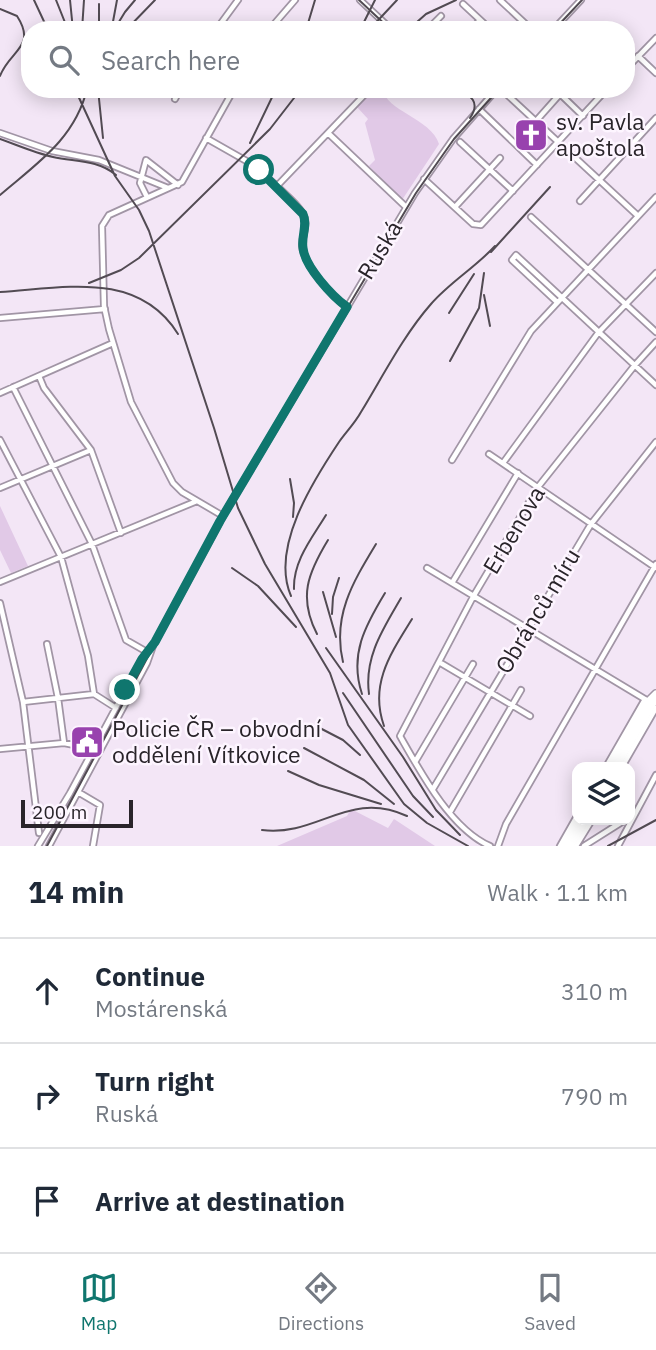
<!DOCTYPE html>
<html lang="en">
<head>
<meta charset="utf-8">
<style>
  :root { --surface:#fff; --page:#f6f6f7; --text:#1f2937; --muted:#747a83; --line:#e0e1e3; --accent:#0f766e }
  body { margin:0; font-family:"IBM Plex Sans",sans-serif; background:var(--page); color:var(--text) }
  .controls { position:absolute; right:21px; bottom:21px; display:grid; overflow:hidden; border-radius:14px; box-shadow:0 4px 18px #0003 }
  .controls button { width:63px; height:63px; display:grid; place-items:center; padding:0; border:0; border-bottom:2px solid var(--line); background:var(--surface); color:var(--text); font:35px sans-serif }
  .scale { position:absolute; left:21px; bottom:18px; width:112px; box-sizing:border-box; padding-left:7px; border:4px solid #29242a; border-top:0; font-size:19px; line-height:24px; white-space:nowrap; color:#29242a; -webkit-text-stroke:5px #fdf5ff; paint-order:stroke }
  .stop { position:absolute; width:21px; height:21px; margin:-16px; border:5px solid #0f766e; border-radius:50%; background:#fff }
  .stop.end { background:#0f766e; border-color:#fff; box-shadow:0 2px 7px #0008 }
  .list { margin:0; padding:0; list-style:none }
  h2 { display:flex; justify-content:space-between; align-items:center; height:91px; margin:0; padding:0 28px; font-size:30px }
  h2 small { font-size:23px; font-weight:400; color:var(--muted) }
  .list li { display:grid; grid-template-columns:46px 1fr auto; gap:21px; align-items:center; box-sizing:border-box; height:105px; padding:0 28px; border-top:2px solid var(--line) }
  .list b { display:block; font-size:26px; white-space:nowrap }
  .list p { margin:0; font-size:23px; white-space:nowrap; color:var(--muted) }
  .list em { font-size:23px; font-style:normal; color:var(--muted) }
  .icon { flex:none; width:38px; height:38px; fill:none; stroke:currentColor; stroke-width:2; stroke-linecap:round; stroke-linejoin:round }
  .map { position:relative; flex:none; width:656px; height:846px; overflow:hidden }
  .search { position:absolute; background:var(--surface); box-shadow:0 4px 18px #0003; left:21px; right:21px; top:21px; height:77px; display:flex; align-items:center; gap:18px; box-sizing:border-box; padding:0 24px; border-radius:28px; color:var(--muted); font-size:26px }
  .sheet { height:406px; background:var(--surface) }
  nav { display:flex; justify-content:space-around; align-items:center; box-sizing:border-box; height:98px; border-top:2px solid var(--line); background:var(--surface); font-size:19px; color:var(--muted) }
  nav a { display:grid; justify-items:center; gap:4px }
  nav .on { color:var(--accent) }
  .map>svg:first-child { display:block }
</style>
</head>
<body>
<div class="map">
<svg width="656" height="846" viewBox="0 0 656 846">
  <rect width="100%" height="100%" fill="#f3e6f6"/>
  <path fill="#e1c9e7" d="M374 89H383C385 111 431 118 439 144L402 200 369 166 375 160 365 123 368 119 357 107Z
    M0 506 28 566 11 573 0 550Z
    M351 809 388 828 394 819 435 846H277L347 816Z"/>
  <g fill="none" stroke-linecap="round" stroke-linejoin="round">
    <g stroke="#a195a5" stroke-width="8">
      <path id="minor" d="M360 0 392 30
        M500 0 532 30
        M463 4 491 30
        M432 25 437 30
        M216 30 238 0
        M269 30 295 0
        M427 30 441 16
        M471 30 480 20
        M553 30 581 0
        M638 56 656 73
        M626 69 656 38
        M501 89 637 215
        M555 89 583 116
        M175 99 180 89
        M479 109 537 165
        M536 121 560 94
        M0 133 52 151 99 160 168 188
        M328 133 406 207
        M206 138 250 163 277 186 370 89
        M460 142 513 191
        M424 179 473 224 481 225 607 89
        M277 186C284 194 302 207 305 219 307 228 302 237 302 246 304 265 332 297 347 307
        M147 197 140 183 146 160 178 185
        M580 201 656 118
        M455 207 500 158
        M531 217 656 332
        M557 302 512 260 516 255 656 385
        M0 318 105 309
        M39 376 44 388 91 450 121 533
        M13 387 92 544 126 640 147 652
        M0 393 113 343
        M0 440 61 557 88 656 94 694
        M489 454 656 568
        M452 460 531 331 656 197
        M503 463 598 333 656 273
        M0 488 91 450
        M223 516 182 492 173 483 131 402 109 329 104 306 102 226 109 215 182 182 234 89
        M427 568 648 701
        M0 582 197 501
        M452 583 518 473
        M0 603 23 702 39 833
        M47 644 58 698 64 743
        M439 662 530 716
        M23 702 94 694 116 708
        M0 749 64 743 95 749
        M415 762 473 664
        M606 767 645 699
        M622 767 656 708
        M433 789 591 524 656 442
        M78 792 100 805 93 846
        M450 812 521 690
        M38 846 70 793 141 661 155 642 223 516 415 193 453 139 497 89
        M49 846 147 663 153 646
        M490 846C451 829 421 773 400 736L473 597 538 487 635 365 656 342
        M498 846 506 824 656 564
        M560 846 577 816
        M576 846 592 820
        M584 846 625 820
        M618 846 656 775"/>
    </g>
    <g stroke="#a195a5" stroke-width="10">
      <path id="highway" d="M610 767 649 701 656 694
        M616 767 656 698
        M564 846 580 820
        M570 846 586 820"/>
    </g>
    <use href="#minor" stroke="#fff" stroke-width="4.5"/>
    <use href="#highway" stroke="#fff" stroke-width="7"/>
    <path stroke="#524b53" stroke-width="2" d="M359 0 391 30
      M554 30 582 0
      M456 89C471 95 481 102 470 118
      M47 846 223 516 416 193 454 139 499 89"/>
    <path stroke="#524b53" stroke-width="2" d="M34 0 48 30
      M56 0 68 30
      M70 0 73 30
      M99 4V30
      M0 9 17 16C37 47 10 50 0 76
      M112 27 117 0
      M82 30 84 0
      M114 30 125 12 135 0
      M126 30 155 0
      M306 30 315 0
      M360 30 375 0
      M369 30 397 0
      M408 30 426 14 456 0
      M75 89 115 176 139 210 149 231 214 428 238 508 265 564 330 673 348 725 404 804 427 823 468 846
      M98 89 103 138
      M0 139C17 145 35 153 53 157 74 162 97 159 116 175
      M250 143 276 89
      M0 195C36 164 75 139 87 89
      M491 252 550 187
      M89 283 121 270 139 258 270 129 301 89
      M0 292C64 288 138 270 178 334
      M484 295 490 326
      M449 313 474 274
      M450 361 479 308 484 273
      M290 479 294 503 293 517
      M232 568 258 586 296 627
      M294 589C293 561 312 538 326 515
      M323 592 336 637
      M291 596C270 548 313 481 339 442 346 432 355 423 361 412 383 376 403 336 431 304 450 282 476 267 495 246
      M332 614 333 597 339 578
      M317 634C298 597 308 573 328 540
      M326 648 403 757 436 810 460 835
      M343 662C332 616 353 582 376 544
      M343 693 413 796 433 817
      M362 694C349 655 365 626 385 593
      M369 694C364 657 383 629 401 598
      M316 726 343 740 360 755
      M384 726C369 684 391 653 412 619
      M304 748 364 780 394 804
      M288 771 319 785 381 804
      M262 830C318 837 349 789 407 816
      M608 846 656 820"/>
  </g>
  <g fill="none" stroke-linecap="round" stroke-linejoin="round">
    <path stroke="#0f766e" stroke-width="9" d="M125 690 142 659 155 642 220 521 347 307C332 296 305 267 303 248 301 236 308 225 303 214L259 170"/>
  </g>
  <defs>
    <g id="church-square" transform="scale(1.75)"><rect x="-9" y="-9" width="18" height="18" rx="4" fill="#9842ae" stroke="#fdf5ff"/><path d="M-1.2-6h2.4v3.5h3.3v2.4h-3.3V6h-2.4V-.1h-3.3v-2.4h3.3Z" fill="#fff"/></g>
    <g id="civic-square" transform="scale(1.75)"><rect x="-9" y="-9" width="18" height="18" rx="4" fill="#9842ae" stroke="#fdf5ff"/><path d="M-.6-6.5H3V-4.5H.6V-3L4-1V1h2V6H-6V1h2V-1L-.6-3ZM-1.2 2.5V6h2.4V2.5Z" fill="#fff"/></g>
  </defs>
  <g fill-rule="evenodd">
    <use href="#church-square" x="531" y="135"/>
    <use href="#civic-square" x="87" y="742"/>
  </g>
  <g text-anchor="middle" stroke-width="5" stroke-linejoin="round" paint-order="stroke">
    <g font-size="23" fill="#29242a" stroke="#fdf5ff" text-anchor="start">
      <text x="556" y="130">sv. Pavla<tspan x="556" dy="26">apoštola</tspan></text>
      <text x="112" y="737">Policie ČR – obvodní<tspan x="112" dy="26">oddělení Vítkovice</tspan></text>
    </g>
    <g font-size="23" fill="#29242a" stroke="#fdf5ff">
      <text transform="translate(380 250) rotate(-59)" y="8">Ruská</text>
      <text transform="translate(514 530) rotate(-59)" y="8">Erbenova</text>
      <text transform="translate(538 611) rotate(-59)" y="8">Obránců míru</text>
    </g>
  </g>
</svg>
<div class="controls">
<button><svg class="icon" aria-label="layers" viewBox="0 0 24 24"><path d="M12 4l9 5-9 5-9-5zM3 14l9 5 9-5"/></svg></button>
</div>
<div class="scale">200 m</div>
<div class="stop" style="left:259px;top:170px"></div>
<div class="stop end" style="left:125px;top:690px"></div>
<div class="search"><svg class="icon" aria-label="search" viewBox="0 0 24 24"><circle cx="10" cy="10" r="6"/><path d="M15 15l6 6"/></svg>Search here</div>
</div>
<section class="sheet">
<h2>14 min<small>Walk · 1.1 km</small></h2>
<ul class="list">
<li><svg class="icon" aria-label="ahead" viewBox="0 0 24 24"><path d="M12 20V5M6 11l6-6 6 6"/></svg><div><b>Continue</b><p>Mostárenská</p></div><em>310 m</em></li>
<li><svg class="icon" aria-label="right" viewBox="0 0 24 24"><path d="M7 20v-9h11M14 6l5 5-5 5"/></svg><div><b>Turn right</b><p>Ruská</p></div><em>790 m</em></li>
<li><svg class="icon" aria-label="arrive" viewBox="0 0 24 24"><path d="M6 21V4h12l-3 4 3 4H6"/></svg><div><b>Arrive at destination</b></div></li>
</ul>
</section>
<nav>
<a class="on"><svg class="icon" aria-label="map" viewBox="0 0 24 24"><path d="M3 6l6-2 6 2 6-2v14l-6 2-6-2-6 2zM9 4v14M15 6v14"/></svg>Map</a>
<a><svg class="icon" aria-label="directions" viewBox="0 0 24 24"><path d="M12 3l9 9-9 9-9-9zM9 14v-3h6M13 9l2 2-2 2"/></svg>Directions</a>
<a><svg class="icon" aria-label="saved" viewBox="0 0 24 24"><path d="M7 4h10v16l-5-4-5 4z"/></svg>Saved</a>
</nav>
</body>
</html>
